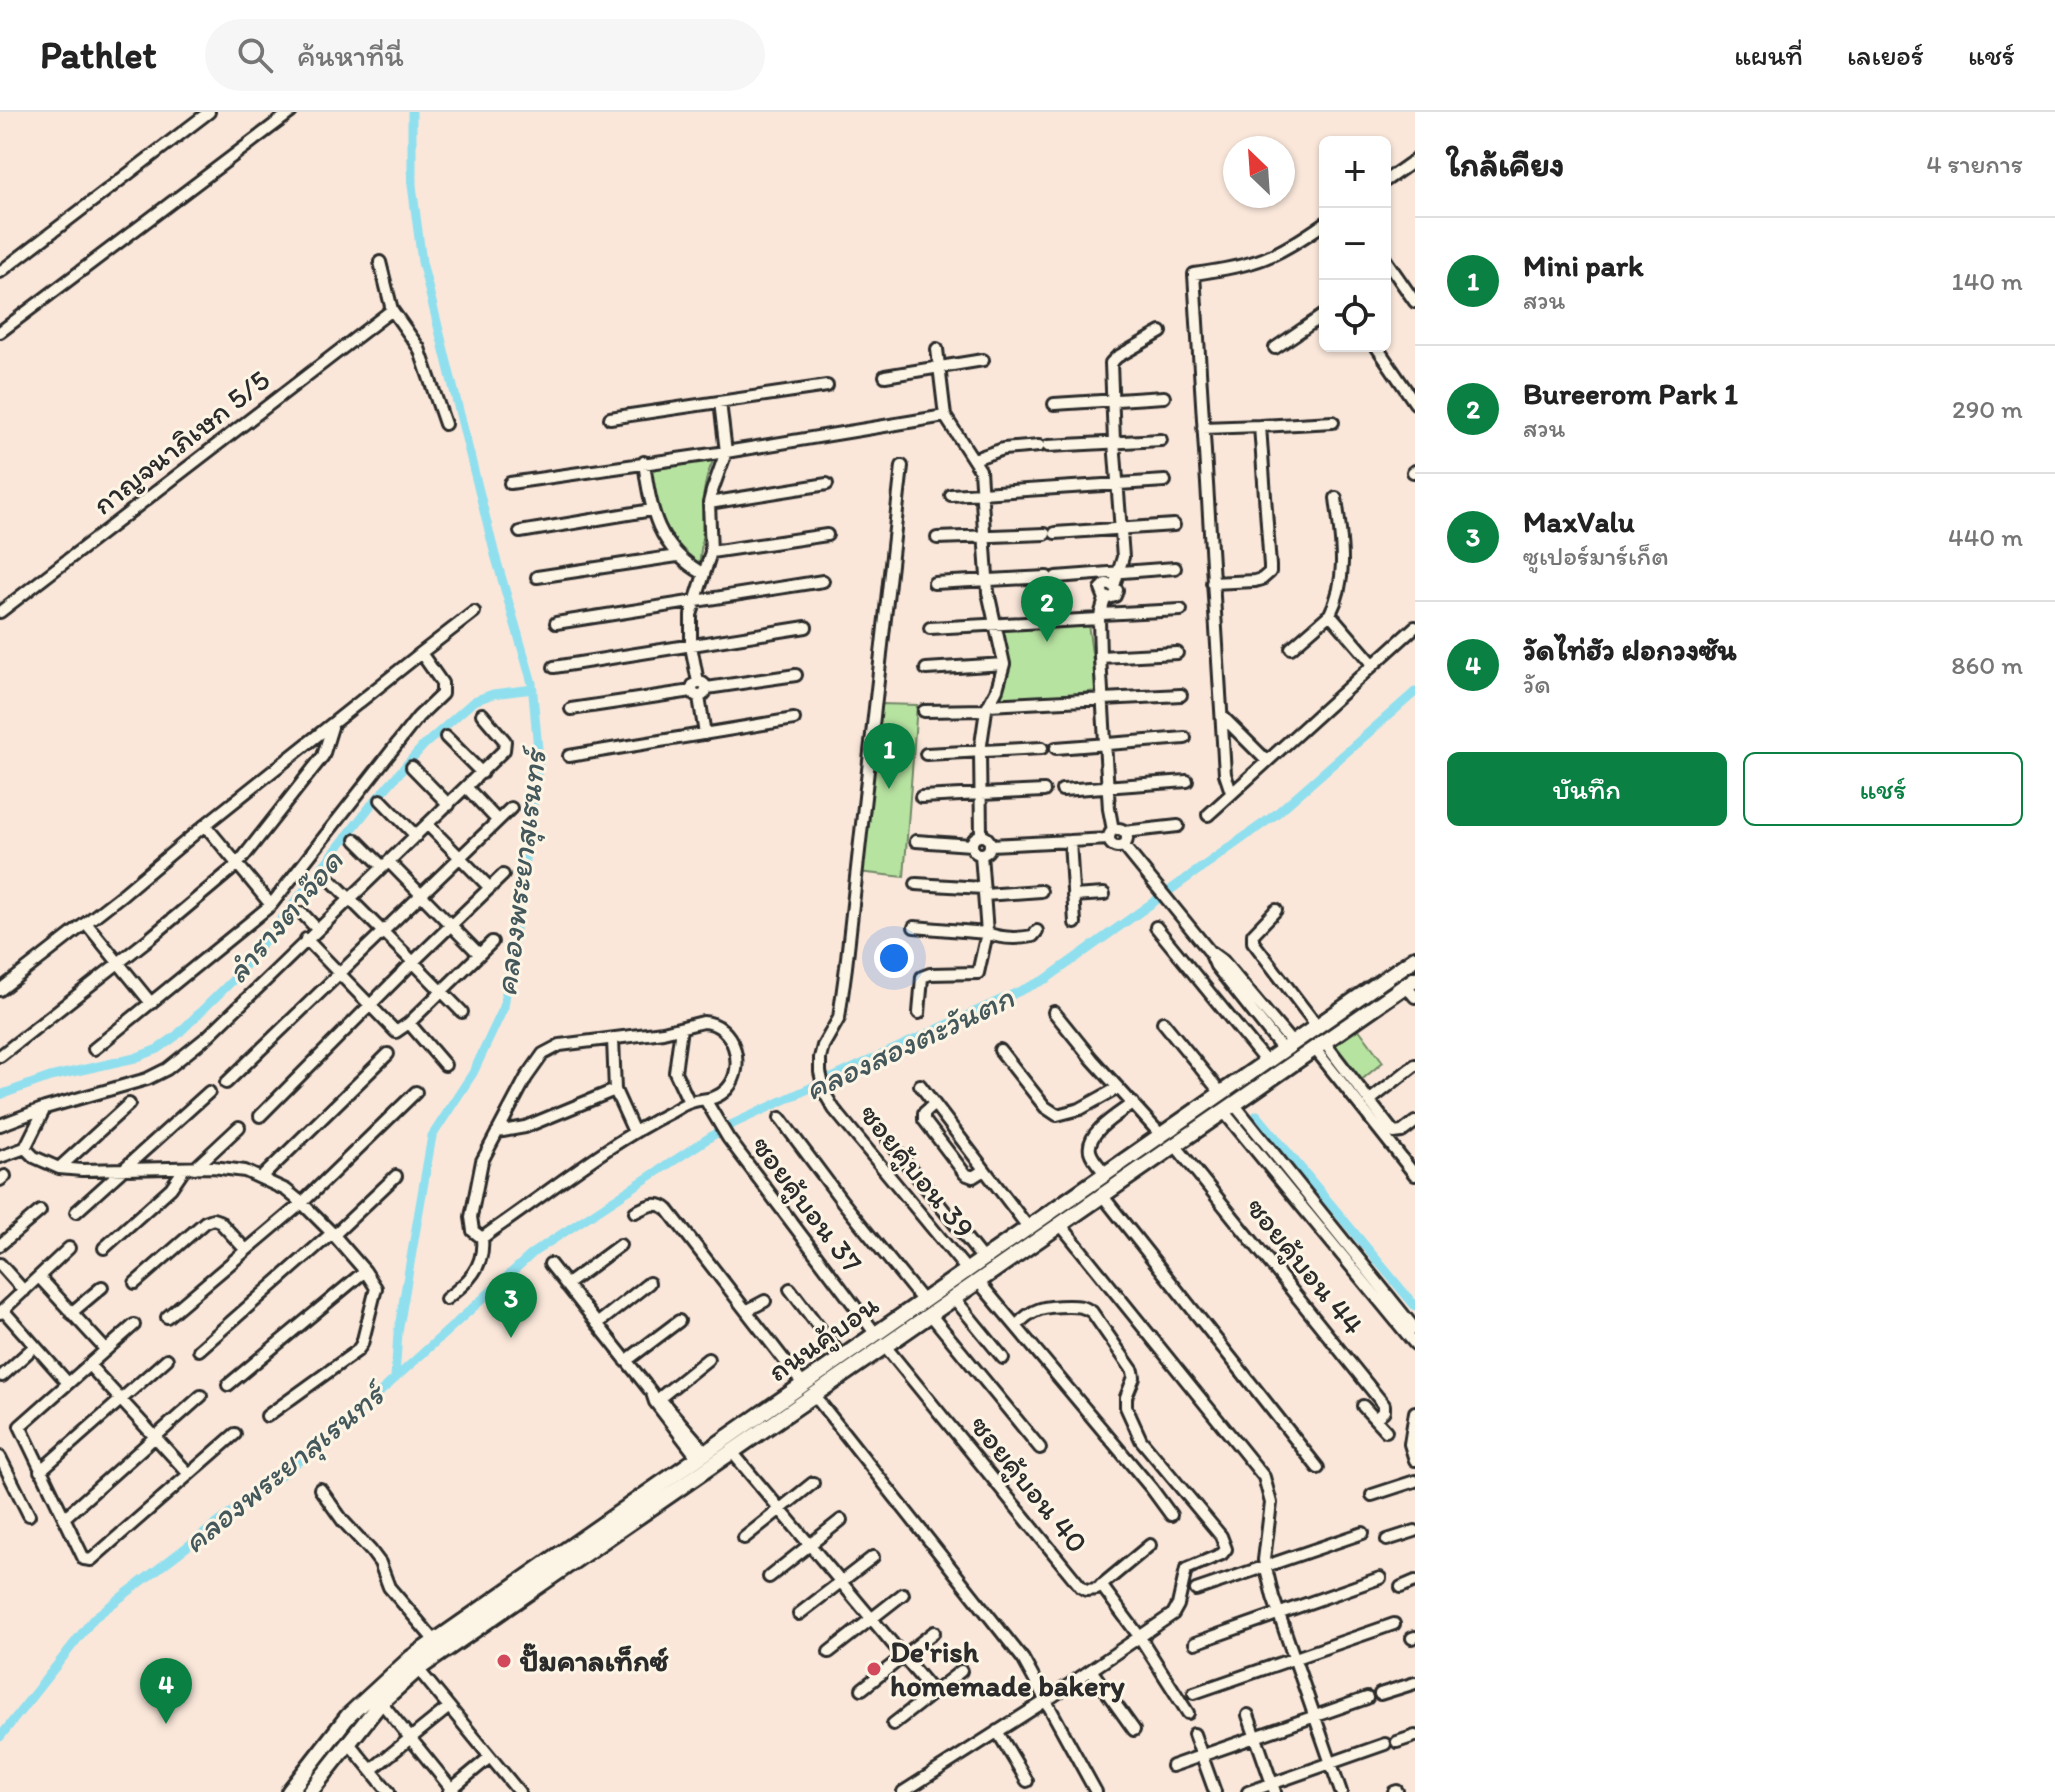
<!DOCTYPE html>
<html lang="th">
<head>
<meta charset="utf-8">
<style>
  :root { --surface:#fff; --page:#f6f6f6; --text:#222; --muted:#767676; --line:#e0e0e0; --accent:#0b8043 }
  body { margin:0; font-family:Itim,"Playpen Sans Thai",sans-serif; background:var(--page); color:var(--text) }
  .controls { position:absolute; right:24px; top:24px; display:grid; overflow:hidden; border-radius:12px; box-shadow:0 2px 6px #0004 }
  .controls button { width:72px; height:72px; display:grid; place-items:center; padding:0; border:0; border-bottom:2px solid var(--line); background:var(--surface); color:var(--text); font:40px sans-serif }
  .compass { position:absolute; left:1223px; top:24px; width:72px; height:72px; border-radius:50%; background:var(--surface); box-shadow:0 2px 6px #0004; rotate:335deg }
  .you { position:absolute; left:894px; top:846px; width:28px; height:28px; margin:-20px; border:6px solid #fff; border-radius:50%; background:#1a73e8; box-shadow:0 0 0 12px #1a73e833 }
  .badge { display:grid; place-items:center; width:52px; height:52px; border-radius:50%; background:var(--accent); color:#fff; font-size:26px; font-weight:700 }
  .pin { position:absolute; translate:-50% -66px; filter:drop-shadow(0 2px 4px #0008) }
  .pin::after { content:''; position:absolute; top:42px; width:28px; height:24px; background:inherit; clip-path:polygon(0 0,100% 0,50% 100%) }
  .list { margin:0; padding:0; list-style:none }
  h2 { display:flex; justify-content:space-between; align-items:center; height:104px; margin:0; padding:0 32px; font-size:34px }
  h2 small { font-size:26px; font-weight:400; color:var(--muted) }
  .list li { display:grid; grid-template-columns:52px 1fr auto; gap:24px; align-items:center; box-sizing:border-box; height:128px; padding:0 32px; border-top:2px solid var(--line) }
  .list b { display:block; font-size:30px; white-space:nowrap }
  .list p { margin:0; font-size:26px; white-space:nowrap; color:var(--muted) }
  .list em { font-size:26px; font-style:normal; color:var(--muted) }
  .actions { display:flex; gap:16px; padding:24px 32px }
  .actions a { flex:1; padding:18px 0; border:2px solid var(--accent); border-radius:12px; text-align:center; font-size:28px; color:var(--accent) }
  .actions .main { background:var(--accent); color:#fff }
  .icon { flex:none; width:44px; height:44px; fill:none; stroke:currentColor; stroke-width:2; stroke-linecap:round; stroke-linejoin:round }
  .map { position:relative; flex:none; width:1415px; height:1680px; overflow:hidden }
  header { display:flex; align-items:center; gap:48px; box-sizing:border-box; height:112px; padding:0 40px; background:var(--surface); border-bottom:2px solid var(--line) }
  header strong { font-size:38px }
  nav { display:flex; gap:44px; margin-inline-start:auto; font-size:28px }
  .search { width:560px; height:72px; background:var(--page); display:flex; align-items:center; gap:20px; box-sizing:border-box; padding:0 28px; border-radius:44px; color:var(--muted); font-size:30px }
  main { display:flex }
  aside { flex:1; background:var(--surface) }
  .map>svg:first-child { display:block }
</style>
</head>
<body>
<header>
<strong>Pathlet</strong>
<div class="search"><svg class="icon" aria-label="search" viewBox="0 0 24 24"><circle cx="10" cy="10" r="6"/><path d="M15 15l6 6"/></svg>ค้นหาที่นี่</div>
<nav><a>แผนที่</a><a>เลเยอร์</a><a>แชร์</a></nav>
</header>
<main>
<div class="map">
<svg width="1415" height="1680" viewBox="0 0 1415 1680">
  <rect width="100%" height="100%" fill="#fae7da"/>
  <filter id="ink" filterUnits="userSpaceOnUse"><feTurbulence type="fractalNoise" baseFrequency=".0125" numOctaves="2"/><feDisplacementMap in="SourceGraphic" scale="16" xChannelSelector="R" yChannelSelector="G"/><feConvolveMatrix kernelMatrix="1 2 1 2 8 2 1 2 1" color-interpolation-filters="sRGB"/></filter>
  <g filter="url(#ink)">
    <path fill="#b7e3a1" stroke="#718766" stroke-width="2" d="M709 343 713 349C695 388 708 416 698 456 660 430 654 393 648 350Z
      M1087 504 1097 579 995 591 1009 551 998 510Z
      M880 592 917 593 904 765 858 760Z
      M1355 912 1383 950 1359 970 1330 929Z"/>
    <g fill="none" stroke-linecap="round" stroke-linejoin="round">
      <path stroke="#90dfee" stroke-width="9" d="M0 983 50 965 135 946 158 937 176 924 237 864 372 692 423 634 474 589 493 582 533 577
        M1257 1003 1415 1194
        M395 1266 398 1221 432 1024 473 961 504 895 539 648 532 571 495 443 422 150 412 73V0
        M0 1625 94 1506 334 1322 534 1140 724 1016 1046 867 1275 703 1415 580"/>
      <g stroke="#2b2b2b" stroke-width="16">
        <path id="minor" d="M1385 69 1415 48
          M1385 147 1415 190
          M380 150 392 198 419 236 445 312
          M0 160 209 0
          M0 220 291 0
          M1376 234 1415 291
          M1275 236 1325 202
          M937 237 945 304 980 358 988 480 1004 552 997 577 986 598 980 639 981 723
          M885 264 983 248
          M1054 292 1164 285
          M610 306 827 274
          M1260 314 1333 310
          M1203 316 1260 314 1270 454V460L1262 467 1255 469 1212 471
          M1048 334 1161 328
          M974 347 1003 337 1039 334
          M644 350C650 398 658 437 704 462
          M902 354 846 855 839 906 823 934 820 946V960L825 982 834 997 966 1157
          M1413 360 1415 359
          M510 371 726 340 720 290
          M951 383 1165 369
          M1336 386C1341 426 1349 465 1330 502L1373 552
          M709 391 827 372
          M520 420 652 398
          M1055 421 1174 413
          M937 426 1045 422
          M711 440 827 423
          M537 465 677 444
          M1056 465 1175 456
          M934 471 1047 465
          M1114 474 1123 445 1114 329 1111 251 1117 245 1161 220
          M1105 487 1115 484 1117 478 1112 473 1106 472 1101 477 1105 487 1099 507 1100 545 1109 697 1113 718
          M0 500 392 198
          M1101 502 1181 498
          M556 511 823 469
          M930 516 1099 507
          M1291 536 1330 502
          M421 541 474 500
          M1100 545 1177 541
          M554 555 806 515
          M926 557 1004 552
          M692 577a7 7 0 1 1 14 0a7 7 0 1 1-14 0Z
          M698 570 691 534V503L711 440 709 391 712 379 726 340 945 304
          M707 576 796 563
          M699 585 705 622
          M988 593 1181 583
          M571 597 692 579
          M924 599 986 598
          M1222 604 1266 648
          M446 625 482 661
          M1056 636 1185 626
          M926 642 1042 636
          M569 644 794 607
          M412 655 449 693
          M467 676 497 708
          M1062 678 1187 669
          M1231 680 1225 662 1194 162C1256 153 1274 147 1325 111
          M921 685 1044 679
          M381 688 416 724
          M1208 703 1415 515
          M205 713 421 541 442 571V582L418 605 271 793
          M428 713 490 776
          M1109 726a9 9 0 1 1 18 0a9 9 0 1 1-18 0Z
          M1124 720 1178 714
          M972 733a9 9 0 1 1 18 0a9 9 0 1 1-18 0Z
          M356 728 383 755
          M916 729 971 733
          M1070 729 1075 811
          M990 733 1109 727
          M1123 733 1210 840 1216 854 1283 938
          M981 742 987 821C1002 827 1017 827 1033 824L1037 819
          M389 750 479 842
          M329 766 413 850 503 763
          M916 772 983 776
          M984 783 1041 779
          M1073 784 1104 782
          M1276 798 1253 822V830L1317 914
          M302 801 317 817
          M86 811 151 891
          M914 815 987 821 978 861 930 862 922 865 919 901
          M1156 815 1266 950
          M306 827 396 920 409 911 492 830
          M1212 841 1223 849 1292 931
          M1406 874 1415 885
          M0 878 123 782 205 713 271 793 94 937
          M1054 900 1092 947 1161 1023
          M703 910C734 911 747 955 727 977 713 991 703 985 688 991 682 993 677 997 671 1000 609 1031 554 1076 496 1116L482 1126 473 1119 471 1105 482 1049 526 966 543 942 560 933 663 920Z
          M1163 910 1221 981
          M409 911 445 953
          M681 916 675 960 689 990
          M613 927 615 978 634 1020
          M1324 930 1394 1021 1402 1020 1415 1010
          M1315 937 1415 1063
          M1000 938 1045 995 1057 1003 1080 997 1118 976
          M0 944 150 826 237 753 323 644 332 615
          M226 971 511 696
          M920 973 1028 1115
          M706 989 728 1026 875 1221
          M1369 989 1415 953
          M1234 992 1415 1217
          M933 993 924 1001V1008L965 1062 973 1065 984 1058
          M1224 1000 1415 1232
          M260 1004 413 850 462 900
          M780 1006 842 1089 922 1188
          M0 1013 45 996
          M497 1020 525 1015 615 978
          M888 1028 982 1146
          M1175 1033 1384 1293V1299L1375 1307
          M0 1045 25 1036
          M59 1056 129 992
          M195 1056 239 1015
          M1105 1061C1100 1055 1092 1047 1090 1039 1086 1020 1120 1001 1133 991
          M261 1066 388 942
          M0 1068 5 1064
          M1102 1083 1318 1356
          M76 1100 209 980
          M635 1100C647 1094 658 1088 668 1098L802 1271
          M1060 1112 1264 1365 1271 1391 1264 1448 1273 1485 1341 1680
          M334 1123 396 1064
          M0 1133 40 1099
          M104 1136 171 1076 184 1057
          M0 1152 24 1179
          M550 1152 652 1281 655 1290 697 1345
          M39 1165 106 1238
          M978 1169 1152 1377 1171 1403
          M135 1171 205 1110 213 1107 219 1109 245 1137
          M566 1173 620 1133
          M790 1177 841 1244
          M954 1186 1003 1246
          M446 1187C468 1170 485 1155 482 1126
          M3 1198 68 1271
          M748 1198 765 1189
          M0 1201 69 1136
          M71 1201 102 1175
          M930 1202 1040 1336
          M167 1205 302 1091 416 980
          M597 1212 649 1171
          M134 1213 20 1314 84 1447 91 1448 235 1322
          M885 1234 1081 1475 1086 1478 1097 1477 1150 1433
          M199 1238 332 1121
          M626 1249 679 1209
          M89 1253 189 1362
          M2 1264 35 1234
          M228 1273 365 1159
          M814 1283 1023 1547 1096 1680
          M660 1287 705 1339
          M657 1288 708 1247
          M1363 1294 1386 1319
          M1415 1300 1410 1332 1415 1348
          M267 1304 357 1239 362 1232 376 1176 365 1159 332 1121 302 1091 286 1078 245 1059 213 1055 82 1058 59 1056 34 1045 25 1036 45 996 147 967 167 957 207 925 504 638 505 629 482 602
          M732 1340 933 1580
          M0 1345 29 1403
          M40 1359 167 1247
          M320 1377 343 1409 371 1439 380 1451 389 1475 435 1529
          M1372 1383 1415 1369
          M64 1406 201 1284
          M744 1426 813 1371
          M1387 1428 1415 1419
          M769 1465 841 1408
          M1101 1473 1139 1524 1188 1601
          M1401 1475 1415 1469
          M1196 1478 1363 1421
          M799 1502 873 1445
          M1412 1526 1415 1525
          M1195 1531 1380 1466
          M829 1540 903 1482
          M418 1557 519 1680
          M1091 1558 1134 1618
          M862 1577 934 1520
          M1194 1581 1394 1512
          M1380 1582 1415 1571
          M381 1590 454 1680
          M1248 1603 1275 1680
          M893 1612 961 1559
          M997 1619 1027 1669
          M1194 1622 1215 1680
          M348 1630 389 1680
          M1397 1630 1415 1624
          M1172 1654 1367 1586
          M371 1658 449 1595
          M449 1679 490 1645
          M903 1680 1047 1588 1173 1502 1178 1493 1186 1457 1222 1442 1226 1437 1221 1424 1141 1328 1126 1295V1285L1134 1265 1133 1259 1092 1200C1083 1194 1078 1194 1068 1194 1045 1194 1032 1196 1016 1214
          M1248 1680 1385 1632
          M1394 1680 1397 1679"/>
      </g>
      <g stroke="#2b2b2b" stroke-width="20">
        <path id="major" d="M289 1680 348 1604 411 1546 1415 846
          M310 1680 381 1590 418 1557 1415 867"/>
      </g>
      <use href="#minor" stroke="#fcf5e5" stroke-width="10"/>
      <use href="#major" stroke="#fcf5e5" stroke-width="14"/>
    </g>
  </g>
  <g fill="#d1495b" stroke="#fcf5e5" stroke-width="3">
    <circle cx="504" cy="1549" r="8"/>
    <circle cx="874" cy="1557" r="8"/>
  </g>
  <g text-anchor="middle" stroke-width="6" stroke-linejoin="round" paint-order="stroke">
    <g font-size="30" fill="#2b2b2b" stroke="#fcf5e5">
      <text transform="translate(181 330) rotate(-38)" y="10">กาญจนาภิเษก 5/5</text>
      <text transform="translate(917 1059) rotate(51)" y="10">ซอยคู้บอน 39</text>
      <text transform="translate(807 1092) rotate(53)" y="10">ซอยคู้บอน 37</text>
      <text transform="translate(1305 1154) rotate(51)" y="10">ซอยคู้บอน 44</text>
      <text transform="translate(823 1226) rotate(-35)" y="10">ถนนคู้บอน</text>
      <text transform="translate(1029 1372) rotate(51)" y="10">ซอยคู้บอน 40</text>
    </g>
    <g font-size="30" font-weight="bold" fill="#2b2b2b" stroke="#fcf5e5" text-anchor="start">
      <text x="890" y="1550">De'rish<tspan x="890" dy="34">homemade bakery</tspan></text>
      <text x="520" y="1559">ปั๊มคาลเท็กซ์</text>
    </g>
    <g font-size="32" font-style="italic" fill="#44585c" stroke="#fcf5e5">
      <text transform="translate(520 761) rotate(-83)" y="11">คลองพระยาสุเรนทร์</text>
      <text transform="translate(284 804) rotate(-50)" y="11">ลำรางตาจ๊อด</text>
      <text transform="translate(909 931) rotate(-25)" y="11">คลองสองตะวันตก</text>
      <text transform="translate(283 1356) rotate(-39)" y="11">คลองพระยาสุเรนทร์</text>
    </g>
  </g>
</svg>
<div class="controls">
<button>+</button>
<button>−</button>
<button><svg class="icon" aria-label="locate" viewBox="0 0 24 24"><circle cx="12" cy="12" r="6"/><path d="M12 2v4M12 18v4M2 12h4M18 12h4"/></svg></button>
</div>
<svg class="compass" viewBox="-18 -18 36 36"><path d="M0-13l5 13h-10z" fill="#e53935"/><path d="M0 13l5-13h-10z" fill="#767676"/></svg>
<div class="you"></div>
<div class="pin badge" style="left:889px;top:677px">1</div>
<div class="pin badge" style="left:1047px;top:530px">2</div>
<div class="pin badge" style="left:511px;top:1226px">3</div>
<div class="pin badge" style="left:166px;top:1612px">4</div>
</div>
<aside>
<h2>ใกล้เคียง<small>4 รายการ</small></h2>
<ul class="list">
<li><span class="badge">1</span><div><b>Mini park</b><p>สวน</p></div><em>140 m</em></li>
<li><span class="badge">2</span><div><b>Bureerom Park 1</b><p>สวน</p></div><em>290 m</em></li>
<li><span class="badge">3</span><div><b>MaxValu</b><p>ซูเปอร์มาร์เก็ต</p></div><em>440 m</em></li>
<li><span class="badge">4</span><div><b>วัดไท่ฮัว ฝอกวงซัน</b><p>วัด</p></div><em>860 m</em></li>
</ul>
<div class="actions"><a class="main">บันทึก</a><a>แชร์</a></div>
</aside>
</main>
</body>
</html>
